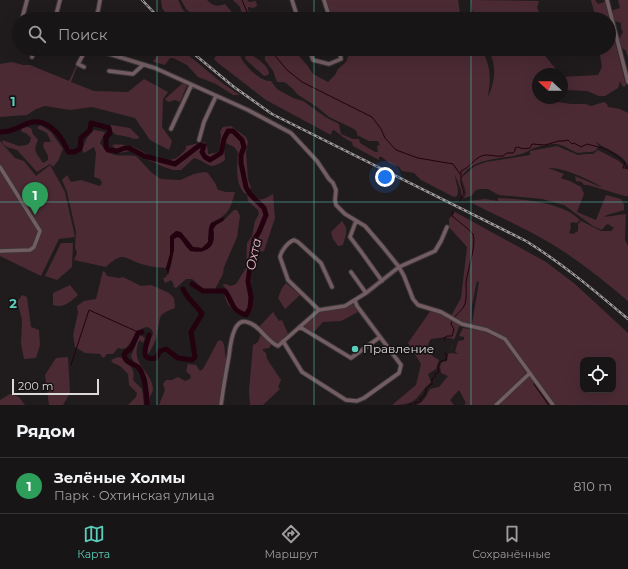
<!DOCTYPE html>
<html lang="ru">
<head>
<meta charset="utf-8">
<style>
  :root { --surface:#181516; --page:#252223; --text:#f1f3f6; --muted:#9f9fa1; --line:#363435; --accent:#5bcebb }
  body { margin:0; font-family:Montserrat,sans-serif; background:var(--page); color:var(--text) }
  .controls { position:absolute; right:12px; bottom:12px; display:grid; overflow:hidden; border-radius:8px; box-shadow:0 4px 16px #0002 }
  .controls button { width:36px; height:36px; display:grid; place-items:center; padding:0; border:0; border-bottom:1px solid var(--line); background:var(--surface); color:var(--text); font:20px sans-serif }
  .compass { position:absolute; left:532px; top:68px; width:36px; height:36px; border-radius:50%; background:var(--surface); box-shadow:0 4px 16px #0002; rotate:292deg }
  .scale { position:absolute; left:12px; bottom:10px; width:87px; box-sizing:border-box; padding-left:4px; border:2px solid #dcd9da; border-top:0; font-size:11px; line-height:14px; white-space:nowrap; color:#dcd9da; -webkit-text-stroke:3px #171314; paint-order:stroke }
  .you { position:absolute; left:385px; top:177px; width:14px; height:14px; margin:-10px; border:3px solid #fff; border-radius:50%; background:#1a73e8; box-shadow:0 0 0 6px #1a73e833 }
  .badge { display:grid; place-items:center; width:26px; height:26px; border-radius:50%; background:var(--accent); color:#fff; font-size:13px; font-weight:700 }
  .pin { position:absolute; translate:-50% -33px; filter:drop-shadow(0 1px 2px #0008) }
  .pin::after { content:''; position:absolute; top:21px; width:14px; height:12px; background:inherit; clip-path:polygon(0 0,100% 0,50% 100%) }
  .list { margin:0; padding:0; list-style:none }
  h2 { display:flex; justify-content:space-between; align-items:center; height:52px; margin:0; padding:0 16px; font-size:17px }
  h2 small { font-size:13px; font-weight:400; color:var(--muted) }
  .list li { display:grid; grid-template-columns:26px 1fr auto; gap:12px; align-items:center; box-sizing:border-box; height:56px; padding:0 16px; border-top:1px solid var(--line) }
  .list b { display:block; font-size:15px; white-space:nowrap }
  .list p { margin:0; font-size:13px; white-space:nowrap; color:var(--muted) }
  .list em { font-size:13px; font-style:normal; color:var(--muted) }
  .icon { flex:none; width:22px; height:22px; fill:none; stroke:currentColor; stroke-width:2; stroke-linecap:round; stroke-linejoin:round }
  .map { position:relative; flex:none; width:628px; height:405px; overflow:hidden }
  .search { position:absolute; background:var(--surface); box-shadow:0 4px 16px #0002; left:12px; right:12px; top:12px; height:44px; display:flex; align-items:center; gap:10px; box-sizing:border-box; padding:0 14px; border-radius:22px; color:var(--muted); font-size:15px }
  .sheet { height:108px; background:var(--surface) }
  nav { display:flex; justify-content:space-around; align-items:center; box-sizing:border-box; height:56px; border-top:1px solid var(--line); background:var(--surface); font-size:11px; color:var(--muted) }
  nav a { display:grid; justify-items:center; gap:2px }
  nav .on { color:var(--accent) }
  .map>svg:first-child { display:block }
</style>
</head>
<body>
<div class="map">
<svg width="628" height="405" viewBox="0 0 628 405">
  <rect width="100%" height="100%" fill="#201c1d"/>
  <path fill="#4b2a34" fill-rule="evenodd" d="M161 0H178L183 10 193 19H170L162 8Z
    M181 0H207C213 6 216 7 225 4 230 10 235 17 243 18L240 7 233 0H247L249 2 256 1 257 6 253 8 248 7V10L253 19H197L186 9Z
    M326 0H458L461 19H333Z
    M471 0 539 1 537 8 540 14V19H476L472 10Z
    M591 0H595L598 4 605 2 626 86 623 87 620 81 618 88 605 96H599L587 91 565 90 562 88V77L598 75 602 67 599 49H609V19H596Z
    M618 0H628V58L626 51 622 48 619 39 623 32 621 28V23L615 21 612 14 613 10 620 8Z
    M159 49H181L222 83 240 95H233L216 84 198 77 187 65 173 58H170L165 65 154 62 153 61 160 53Z
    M202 49H238C240 53 240 57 243 61 248 69 262 82 271 81L277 89 293 98 303 101 327 118 339 124 341 134 353 139H359L360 143 375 152H378L377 146 380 145 378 141H369L357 135V132L354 129 329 117 317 107 297 94 293 89 286 83 283 82H277L273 71 265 60V55H263L262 52 265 49H293L307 65 313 74 328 82 335 75 338 69 346 62 349 54 347 49H482C491 70 491 74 488 97 496 79 496 67 489 49H542L546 57 560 74H538V98H545V100L571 104H586L591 106 604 102 607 104 608 107 620 109 628 113V165C621 152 605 150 595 141L599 146C596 152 593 152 587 152 584 152 581 153 578 153 571 151 563 144 555 144 549 144 540 146 534 148 531 149 527 152 524 153 503 161 474 155 461 178L475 166 486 162 530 155V151L557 146 578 155 586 154H593L598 150 619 161 628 170V196H625L588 185H584L582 182 576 181 575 176 598 186 602 187C588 179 563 167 548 168L564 174 561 178 563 179C570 180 575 184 581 187L584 194 577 212 596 220 606 195 621 199 624 205V210L607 215 604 217 626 214 625 240 628 246V301C604 281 581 262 555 246 527 229 497 216 468 201L485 199 498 201V198C521 199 563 202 580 220L577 223 572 222 570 224 571 227 569 233 573 234 578 231V224L581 221 601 231H611L614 228 608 224 605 226 602 230 593 226 564 205 542 199 499 195 488 189H481L476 190 471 196 464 198 466 193 462 180C461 185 466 190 464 196L462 197 461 190 455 175C455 182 460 189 457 196L454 197 421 180 414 173 402 171 399 167 389 163 382 157H379V160L353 146 352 142C343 138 341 135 334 130L332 131 331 135 266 100 218 63 214 59 216 56V53L209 55Z
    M247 54C254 54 270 67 269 74L265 76 263 75 246 60 245 57Z
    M12 62 23 65H30L69 81 77 64H78L71 82 94 91 128 92 144 79 168 92 163 99 162 127 172 141 169 150 150 140 135 118 92 107 70 110 45 106 36 109 27 115 0 117V64Z
    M183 83 187 85 180 102 175 100 168 102 165 99Z
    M40 125 51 132 63 149 58 161 53 167 50 164 37 172 17 150 7 147 3 144 2 140 19 146 27 145 30 142 31 138 26 133 22 132 21 129 27 127 31 128 33 134 38 140C32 152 37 153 43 163L48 160V156L43 146 44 142H51L47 133 37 128Z
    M111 125 130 128 139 137 138 139C134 139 132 138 128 137 120 134 114 138 110 127Z
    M231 126 246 137 248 142 246 152 248 179 251 188 249 192C262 198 256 204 273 194L275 218 264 251 260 252C246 276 253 284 253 309L245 316C233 315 221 299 225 287L222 285 225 284 231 286 236 284 246 268 247 243 252 236 255 221 259 214 258 210 248 201 247 194 244 193C235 182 237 166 238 152L234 147 226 143 224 147 225 160C207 172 209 162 194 158L181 170H173L161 166 156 163 140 157 130 151 119 153 112 145C118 144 126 145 131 146 144 151 159 164 174 159 178 158 182 153 186 149V146L204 142 207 146 208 154 215 153 219 151 221 135 220 132 223 127Z
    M94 130 105 132 100 143C113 160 118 154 136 156L152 173 161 179 180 180 194 174 204 172 208 173 215 183 218 190 226 192H235C230 210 229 214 211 223L209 228 208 242 202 248 193 247 186 238 176 231 170 244V254L166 268C159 267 151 267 145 265 124 260 125 249 106 267L74 260 77 253 75 247 76 232 67 192 62 180 67 175 71 182 81 180 100 186 102 183 100 179 94 177 96 153 94 147 84 153 82 150 87 138Z
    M0 141 15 158 24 161 36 176 50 165 65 192 75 237 59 239 41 276 0 256Z
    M234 210H237L240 216 237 237 224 267 223 274 215 289C202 293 201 285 192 279H186L176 288 174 287 173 283 171 280 165 283 163 278H165C173 268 173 252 174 239L177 237 180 238 187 248 202 252 214 234 213 230 216 225 223 221Z
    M455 212 546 262 575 284 628 333V405H555L534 376 533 373 528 368 502 336 488 328 472 324 479 282 477 281 472 305 471 324 462 323 451 316 461 298 467 247 449 227V219ZM583 360H613V390H583Z
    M342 221C350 231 345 235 343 245L338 246 333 239 331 232Z
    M61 243H73L72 267 57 280 45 276Z
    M103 271 105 272 107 276 119 278 123 277 141 286 151 285 158 288 169 293 174 298 175 308C156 315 161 317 157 334 156 340 152 349 148 354H146V348L153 334 152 330 148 327C136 328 134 340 126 348L122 349 118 348 113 354H107L104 358 102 357 100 354 85 353 75 347 73 335 78 313 77 306 84 301 96 299Z
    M286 283 300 295 285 309 278 298 282 288Z
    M70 285 78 295C71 301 64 309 53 305V293Z
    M22 295 27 297 31 327 39 330 40 345 36 358 24 359 21 344 22 319 17 302Z
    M353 304 358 312 341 321 323 322 313 333 304 328 305 325 322 311 346 308Z
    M431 310 442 314 460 324 452 346 451 353 459 354 455 352 458 341 464 340V337L459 336 463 328 483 331 504 340 526 373 493 405H464L466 403 459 390 450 400 454 405H417C424 401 426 397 430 389L439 387 448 376 441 373 440 366 442 362 447 361 448 354 451 353 454 339 445 337 431 339C424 348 429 355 439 360L436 369 428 374 431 382C415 397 419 405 392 405L416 385 421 364 408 343Z
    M273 312 279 321 282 320 289 336 279 345 274 343 258 328Z
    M261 334 271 345 269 348 263 349V351L266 353 267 359 281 380 278 387 280 389 263 405H250L249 391 253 345 258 342Z
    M140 335 145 338 143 343 140 340 139 341C129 365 153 371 153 390 152 393 150 396 149 399L147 379 139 366 135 365 131 356Z
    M221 340C227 346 223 353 227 360L219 405H159L165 390 163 384 166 380H172L178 377 185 381 190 379 191 376 186 371 188 364 196 365 200 371 203 369 218 341Z
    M68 357 70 393 63 405H49L45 375 56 358Z
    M118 357 122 358C128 368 136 365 133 380L142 389 144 405H128L136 397 137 393 129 385 128 374 120 366 113 363 111 360Z
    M530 375 550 405H500L528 376Z
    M10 394 19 397 25 405H0V400Z"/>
  <path fill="#23010e" d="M225 217 223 221 216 225 213 229C217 247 207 254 190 251L180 238 177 237 174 239V250L168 275 166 268 170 254V236L176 231 181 232 193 247 202 248 208 242 209 228 211 223Z"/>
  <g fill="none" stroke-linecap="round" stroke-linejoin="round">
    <path stroke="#23010e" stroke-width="1" d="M242 0 250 19
      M272 49V52L287 70 302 82 372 117 381 129 385 138 396 150 418 158 453 164 460 174
      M459 202 464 193 461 183V171C470 168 476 155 486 155 492 155 497 157 503 156L507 153H513L515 151V148L518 147C522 149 525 149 530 148L532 144 545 145 559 141H563L568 140 572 144 574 143 581 147 587 144 606 149 617 156 625 163 623 168H628
      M453 211 452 216C456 219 472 232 473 234 477 245 467 271 466 283 466 291 467 295 465 304 463 310 457 313 454 318
      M445 341 444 338 447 336H452L454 329 451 324 452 321
      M71 365 89 310 138 332
      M408 405 411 404 412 405
      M415 405 414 403 421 401 420 399 424 396 426 391 425 389 432 384V379L436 376 434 374 439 372 438 366 441 361 446 360 447 355 445 354V353"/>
    <path stroke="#23010e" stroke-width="3" d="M535 384 550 405"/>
    <path stroke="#23010e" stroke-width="5" d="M0 132C4 131 9 132 12 130 19 128 25 123 33 122 50 120 63 138 68 152H74L80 149 81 138 90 130 91 123 109 128 110 133 106 137V147L108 150 117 151 125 148H129L144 156 175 164 200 145 204 146 202 152 205 157 210 160 221 153 224 139 228 131H233L242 140 244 147 241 155V163L246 187 250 194 264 208 266 215 259 232 254 240 248 281 251 297 250 308 246 315C230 310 234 303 225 291H203L192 284
      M142 332 138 333 131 348 125 353 124 355C126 364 132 362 138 367 145 373 147 396 147 405
      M149 335C148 342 137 362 156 358L160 351 166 349 178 358 192 360 195 357 191 332 202 314C196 304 187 299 183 289"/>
    <g stroke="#3a3637" stroke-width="5.5">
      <path id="minor" d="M292 0 298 19
        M324 0 330 19
        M607 0 628 82
        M22 19 27 0
        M55 19 60 0
        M94 19 98 11 100 0
        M93 49 155 68 248 110 291 133 317 161 329 179 333 183 336 190 335 200 336 205 345 214 365 226 383 247 399 267 404 276 413 299 418 305 441 312 462 324 487 330 505 339 553 405
        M309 49 313 60 329 64 341 59 339 49
        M110 54 113 49
        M32 57 35 49
        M84 67 78 64 86 49
        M109 71 133 74 143 65
        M171 129 191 86
        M199 140 204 122 216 96
        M0 167 40 231 34 247 30 250 0 251
        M23 204 45 190
        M356 221 350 237 362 253 382 281
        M351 272 366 293
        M319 310 288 280 280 257C281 251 288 242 294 240L298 242 321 263 332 287
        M300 327 351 358 380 337
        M283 341 302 372 346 400 357 401 364 398 399 373 401 365 357 306 355 301
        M221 405C223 389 226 372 229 356 230 347 231 337 235 329 237 325 241 320 247 322 260 325 266 341 278 346L319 310 345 306 366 293 399 267 435 251 441 241 447 227
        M496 405 530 373"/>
    </g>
    <use href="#minor" stroke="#735d63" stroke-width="3.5"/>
    <g stroke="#9f9b9c" stroke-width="2.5">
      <path id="rail" d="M142 0 160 19
        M188 49 234 87 272 114 526 241C563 264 595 291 628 319"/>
    </g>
    <use href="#rail" stroke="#171314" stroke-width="1" stroke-dasharray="3" stroke-linecap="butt"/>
  </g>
  <path fill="none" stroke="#5bcebb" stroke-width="1" stroke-opacity="0.55" d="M157 0V19M314 0V19M471 0V19M157 49V405M314 49V405M471 49V405M0 202H628"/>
  <circle fill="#5bcebb" stroke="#171314" stroke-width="1.5" cx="355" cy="349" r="4"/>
  <g text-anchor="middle" stroke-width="3.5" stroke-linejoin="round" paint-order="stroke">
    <g font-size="12" fill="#dcd9da" stroke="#171314" text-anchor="start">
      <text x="363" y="353">Правление</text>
    </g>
    <g font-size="13" font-style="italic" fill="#f8bacb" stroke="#171314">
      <text transform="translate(253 254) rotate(-78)" y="5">Охта</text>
    </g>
  </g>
  <g font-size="13" text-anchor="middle" font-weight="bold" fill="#5bcebb" stroke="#171314" stroke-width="3.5" stroke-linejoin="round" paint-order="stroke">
    <text x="13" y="106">1</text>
    <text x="13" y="308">2</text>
  </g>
</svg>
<div class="controls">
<button><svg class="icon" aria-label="locate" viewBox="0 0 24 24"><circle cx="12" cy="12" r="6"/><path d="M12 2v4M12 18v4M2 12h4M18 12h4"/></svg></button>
</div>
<svg class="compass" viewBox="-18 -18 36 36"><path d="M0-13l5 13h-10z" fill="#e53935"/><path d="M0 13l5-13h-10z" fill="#9f9fa1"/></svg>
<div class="scale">200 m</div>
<div class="you"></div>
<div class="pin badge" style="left:35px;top:215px;background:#2e9e5b">1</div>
<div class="search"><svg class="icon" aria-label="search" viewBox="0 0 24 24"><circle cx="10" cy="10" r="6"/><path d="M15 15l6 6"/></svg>Поиск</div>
</div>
<section class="sheet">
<h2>Рядом<small></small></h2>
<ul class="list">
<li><span class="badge" style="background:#2e9e5b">1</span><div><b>Зелёные Холмы</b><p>Парк · Охтинская улица</p></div><em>810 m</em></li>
</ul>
</section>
<nav>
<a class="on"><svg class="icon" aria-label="map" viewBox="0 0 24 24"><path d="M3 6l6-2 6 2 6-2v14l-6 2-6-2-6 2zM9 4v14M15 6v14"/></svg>Карта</a>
<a><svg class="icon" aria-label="directions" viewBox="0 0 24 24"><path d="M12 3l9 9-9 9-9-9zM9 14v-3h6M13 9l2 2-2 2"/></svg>Маршрут</a>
<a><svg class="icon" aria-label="saved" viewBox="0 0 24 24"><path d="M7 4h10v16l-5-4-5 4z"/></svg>Сохранённые</a>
</nav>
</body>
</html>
